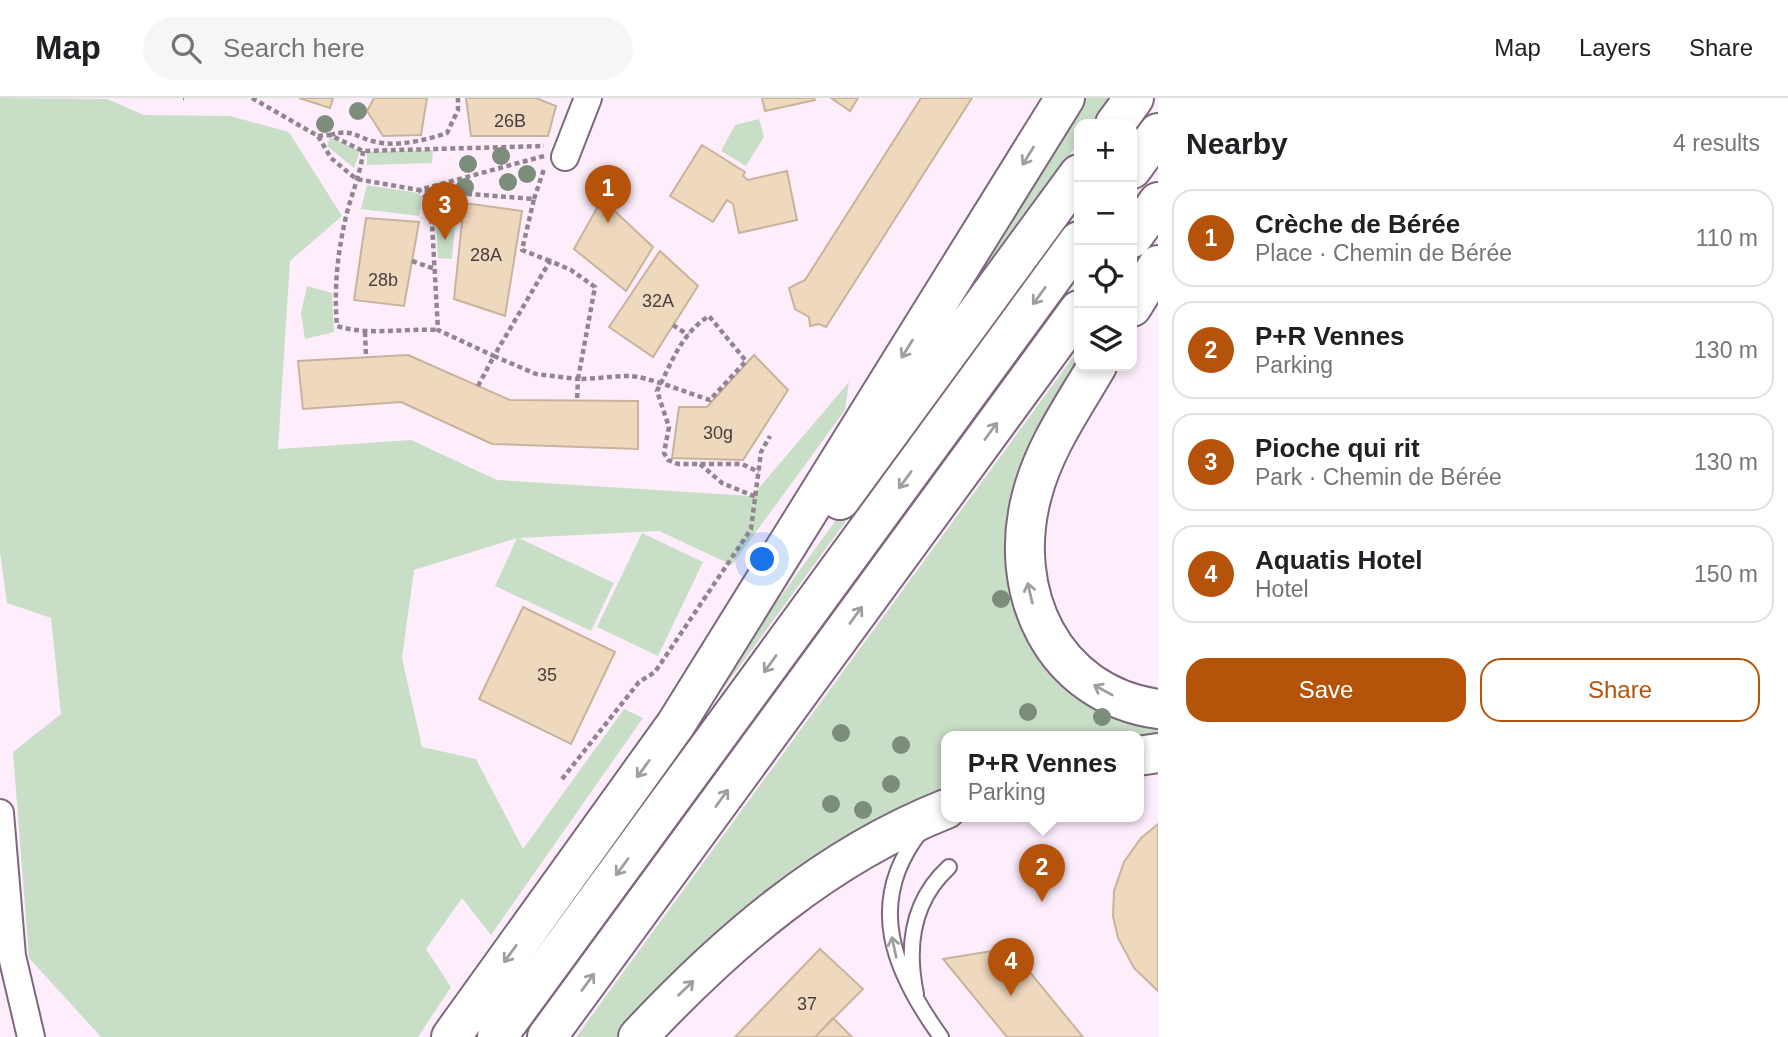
<!DOCTYPE html>
<html lang="en">
<head>
<meta charset="utf-8">
<style>
  :root { --surface:#fff; --page:#f6f6f6; --text:#202124; --muted:#757577; --line:#e0e0e0; --accent:#b45309 }
  body { margin:0; font-family:Arial,sans-serif; background:var(--page); color:var(--text) }
  .controls { position:absolute; right:21px; top:21px; display:grid; overflow:hidden; border-radius:14px; box-shadow:0 4px 10px #0003 }
  .controls button { width:63px; height:63px; display:grid; place-items:center; padding:0; border:0; border-bottom:2px solid var(--line); background:var(--surface); color:var(--text); font:35px sans-serif }
  .you { position:absolute; left:763px; top:462px; width:24px; height:24px; margin:-18px; border:5px solid #fff; border-radius:50%; background:#1a73e8; box-shadow:0 0 0 10px #1a73e833 }
  .badge { display:grid; place-items:center; width:46px; height:46px; border-radius:50%; background:var(--accent); color:#fff; font-size:23px; font-weight:700 }
  .pin { position:absolute; translate:-50% -58px; filter:drop-shadow(0 2px 4px #0008) }
  .pin::after { content:''; position:absolute; top:37px; width:24px; height:21px; background:inherit; clip-path:polygon(0 0,100% 0,50% 100%) }
  .popup { position:absolute; left:941px; top:633px; width:203px; height:91px; box-sizing:border-box; display:grid; place-content:center; border-radius:14px; background:var(--surface); filter:drop-shadow(0 2px 5px #0005); font-size:23px; white-space:nowrap; color:var(--muted) }
  .popup b { font-size:26px; color:var(--text) }
  .popup::after { content:''; position:absolute; left:50%; top:100%; margin-left:-14px; border:14px solid transparent; border-top-color:var(--surface) }
  .list { margin:0; padding:0; list-style:none }
  h2 { display:flex; justify-content:space-between; align-items:center; height:91px; margin:0; padding:0 28px; font-size:30px }
  h2 small { font-size:23px; font-weight:400; color:var(--muted) }
  .list li { display:grid; grid-template-columns:46px 1fr auto; gap:21px; align-items:center; box-sizing:border-box; height:98px; margin:0 14px 14px; padding:0 14px; border:2px solid var(--line); border-radius:21px }
  .list b { display:block; font-size:26px; white-space:nowrap }
  .list p { margin:0; font-size:23px; white-space:nowrap; color:var(--muted) }
  .list em { font-size:23px; font-style:normal; color:var(--muted) }
  .actions { display:flex; gap:14px; padding:21px 28px }
  .actions a { flex:1; padding:16px 0; border:2px solid var(--accent); border-radius:21px; text-align:center; font-size:24px; color:var(--accent) }
  .actions .main { background:var(--accent); color:#fff }
  .icon { flex:none; width:38px; height:38px; fill:none; stroke:currentColor; stroke-width:2; stroke-linecap:round; stroke-linejoin:round }
  .map { position:relative; flex:none; width:1158px; height:939px; overflow:hidden }
  header { display:flex; align-items:center; gap:42px; box-sizing:border-box; height:98px; padding:0 35px; background:var(--surface); border-bottom:2px solid var(--line) }
  header strong { font-size:33px }
  nav { display:flex; gap:38px; margin-inline-start:auto; font-size:24px }
  .search { width:490px; height:63px; background:var(--page); display:flex; align-items:center; gap:18px; box-sizing:border-box; padding:0 24px; border-radius:38px; color:var(--muted); font-size:26px }
  main { display:flex }
  aside { flex:1; background:var(--surface) }
  .map>svg:first-child { display:block }
</style>
</head>
<body>
<header>
<strong>Map</strong>
<div class="search"><svg class="icon" aria-label="search" viewBox="0 0 24 24"><circle cx="10" cy="10" r="6"/><path d="M15 15l6 6"/></svg>Search here</div>
<nav><a>Map</a><a>Layers</a><a>Share</a></nav>
</header>
<main>
<div class="map">
<svg width="1158" height="939" viewBox="0 0 1158 939">
  <rect width="100%" height="100%" fill="#feeefc"/>
  <path fill="#c9dec7" d="M0 0 107 1 144 17 230 18 289 34 342 118 290 163 278 351 411 342 497 382 752 398 849 284 845 312 732 467 659 433 519 440 614 485 591 533 495 488 517 440 414 472 402 560 422 649 476 661 523 751 624 611 643 620 491 837 462 800 426 851 451 889 418 939H101L29 860 13 654 61 616 51 520 7 505 0 454Z
    M1072 0H1111L1092 26H1079V44L869 336Z
    M759 21 764 39 746 68 721 53 735 27Z
    M330 39 360 53 354 70 327 48Z
    M433 52 432 65 367 67V54Z
    M1079 86V105L468 939H462Z
    M367 87 418 95 422 99 419 118 361 111Z
    M427 97 458 100 452 161 438 160 436 125 427 107Z
    M307 188 332 195 334 234 305 241 301 215Z
    M1079 251V268L1063 311 1025 519 1158 619V636L1138 638H946V690L835 752 624 939H576Z
    M949 345 959 353 540 918 523 939H512Z
    M642 435 703 464 658 558 597 529Z"/>
  <path fill="#eed8be" stroke="#c9b39b" stroke-width="2" d="M299 0H333L330 10Z
    M374 0H427L421 37 383 38 367 13Z
    M466 0H536L556 8 548 38H471Z
    M762 0H814L815 2 765 13Z
    M831 0H858L850 13Z
    M921 0H972L826 229 819 226 810 228 809 219 795 211 789 190 805 182Z
    M702 47 745 74 743 78 748 82 787 73 797 122 739 135 733 106 727 102 713 124 670 98Z
    M602 101 653 149 626 193 574 151Z
    M464 105 522 113 505 218 454 201Z
    M366 120 419 124 404 208 354 202Z
    M660 153 698 188 653 259 609 229Z
    M408 257 510 302 638 303V351L492 346 401 304 303 311 298 263Z
    M754 257 788 292 743 362 672 360 679 309H707Z
    M523 509 615 554 571 646 479 601Z
    M1158 726V893L1134 870 1118 840 1113 818 1114 793 1124 764 1141 740Z
    M1010 850 1083 939H1007L943 861Z
    M820 851 863 891 815 939H735Z
    M833 920 852 939H815Z"/>
  <g fill="none" stroke-linecap="round" stroke-linejoin="round">
    <g stroke="#7e687d" stroke-width="18">
      <path id="service" d="M921 733C864 805 894 874 941 939
        M916 896C906 848 912 803 949 769"/>
    </g>
    <g stroke="#7e687d" stroke-width="30">
      <path id="minor" d="M565 59 588 0
        M0 715 12 858 31 939"/>
    </g>
    <g stroke="#7e687d" stroke-width="42">
      <path id="motorway" d="M1115 26 1134 0
        M1132 71 1158 35
        M1132 140 1158 104
        M1132 209 1158 167
        M1097 268C1073 309 1044 350 1032 397 1006 493 1052 596 1158 611
        M840 402 1079 76
        M1138 658 1158 655
        M451 939 676 626 1065 0
        M497 939 1079 143
        M547 939 1079 212
        M638 939C726 845 825 759 946 711"/>
    </g>
    <path stroke="#928590" stroke-width="4.5" stroke-dasharray="5 3.5" stroke-linecap="butt" d="M183 0H184
      M252 0 318 38 331 60 356 81 419 92 534 101 522 152 550 163
      M330 37C355 30 355 40 377 44 398 49 426 42 447 35L458 12V0
      M318 38 330 37 363 53 544 48
      M363 53C361 76 350 99 345 123 337 158 334 192 337 228 369 238 403 230 438 232
      M544 58 419 92 425 98V109L432 125 438 232 494 258 550 163 571 172 595 189 578 281C595 281 612 278 629 278 647 278 690 296 710 302L746 263 709 218C683 234 673 261 660 287L657 293 669 329 664 355 668 362 678 366H742L759 374
      M534 101 544 71
      M412 163 435 171
      M673 227 688 237
      M365 234 366 259
      M478 288 494 258 536 276 578 281 577 303
      M700 366 722 385 756 399
      M562 681 639 584 655 574 751 431 761 354 770 338"/>
    <use href="#service" stroke="#fff" stroke-width="14"/>
    <use href="#minor" stroke="#fff" stroke-width="26"/>
    <use href="#motorway" stroke="#fff" stroke-width="38"/>
  </g>
  <g fill="#7d8d7c">
    <circle cx="358" cy="13" r="9"/>
    <circle cx="325" cy="26" r="9"/>
    <circle cx="501" cy="58" r="9"/>
    <circle cx="468" cy="66" r="9"/>
    <circle cx="527" cy="76" r="9"/>
    <circle cx="508" cy="84" r="9"/>
    <circle cx="465" cy="89" r="9"/>
    <circle cx="1001" cy="501" r="9"/>
    <circle cx="1028" cy="614" r="9"/>
    <circle cx="1102" cy="619" r="9"/>
    <circle cx="841" cy="635" r="9"/>
    <circle cx="901" cy="647" r="9"/>
    <circle cx="891" cy="686" r="9"/>
    <circle cx="831" cy="706" r="9"/>
    <circle cx="863" cy="712" r="9"/>
  </g>
  <defs><path id="oneway-shaft" d="M-6 0H5M1.5-3L5.5 0L1.5 3" fill="none" stroke-width="1.6" stroke-linecap="round" stroke-linejoin="round" transform="scale(1.75)"/></defs>
  <g stroke="#a19ea1">
    <use href="#oneway-shaft" transform="translate(1028 58) rotate(122)"/>
    <use href="#oneway-shaft" transform="translate(1039 198) rotate(126)"/>
    <use href="#oneway-shaft" transform="translate(907 251) rotate(122)"/>
    <use href="#oneway-shaft" transform="translate(991 333) rotate(-54)"/>
    <use href="#oneway-shaft" transform="translate(905 382) rotate(126)"/>
    <use href="#oneway-shaft" transform="translate(1030 495) rotate(-103)"/>
    <use href="#oneway-shaft" transform="translate(856 517) rotate(-54)"/>
    <use href="#oneway-shaft" transform="translate(770 566) rotate(126)"/>
    <use href="#oneway-shaft" transform="translate(1103 592) rotate(-151)"/>
    <use href="#oneway-shaft" transform="translate(643 671) rotate(126)"/>
    <use href="#oneway-shaft" transform="translate(722 700) rotate(-54)"/>
    <use href="#oneway-shaft" transform="translate(622 769) rotate(126)"/>
    <use href="#oneway-shaft" transform="translate(894 849) rotate(-102)"/>
    <use href="#oneway-shaft" transform="translate(510 856) rotate(126)"/>
    <use href="#oneway-shaft" transform="translate(588 884) rotate(-54)"/>
    <use href="#oneway-shaft" transform="translate(686 890) rotate(-44)"/>
  </g>
  <g text-anchor="middle" stroke-width="7" stroke-linejoin="round" paint-order="stroke">
    <g font-size="18" fill="#4a3f3e">
      <text x="510" y="29">26B</text>
      <text x="486" y="163">28A</text>
      <text x="383" y="188">28b</text>
      <text x="658" y="209">32A</text>
      <text x="718" y="341">30g</text>
      <text x="547" y="583">35</text>
      <text x="807" y="912">37</text>
    </g>
  </g>
</svg>
<div class="controls">
<button>+</button>
<button>−</button>
<button><svg class="icon" aria-label="locate" viewBox="0 0 24 24"><circle cx="12" cy="12" r="6"/><path d="M12 2v4M12 18v4M2 12h4M18 12h4"/></svg></button>
<button><svg class="icon" aria-label="layers" viewBox="0 0 24 24"><path d="M12 4l9 5-9 5-9-5zM3 14l9 5 9-5"/></svg></button>
</div>
<div class="you"></div>
<div class="pin badge" style="left:608px;top:125px">1</div>
<div class="pin badge" style="left:1042px;top:804px">2</div>
<div class="popup"><b>P+R Vennes</b>Parking</div>
<div class="pin badge" style="left:445px;top:142px">3</div>
<div class="pin badge" style="left:1011px;top:898px">4</div>
</div>
<aside>
<h2>Nearby<small>4 results</small></h2>
<ul class="list">
<li><span class="badge">1</span><div><b>Crèche de Bérée</b><p>Place · Chemin de Bérée</p></div><em>110 m</em></li>
<li><span class="badge">2</span><div><b>P+R Vennes</b><p>Parking</p></div><em>130 m</em></li>
<li><span class="badge">3</span><div><b>Pioche qui rit</b><p>Park · Chemin de Bérée</p></div><em>130 m</em></li>
<li><span class="badge">4</span><div><b>Aquatis Hotel</b><p>Hotel</p></div><em>150 m</em></li>
</ul>
<div class="actions"><a class="main">Save</a><a>Share</a></div>
</aside>
</main>
</body>
</html>
